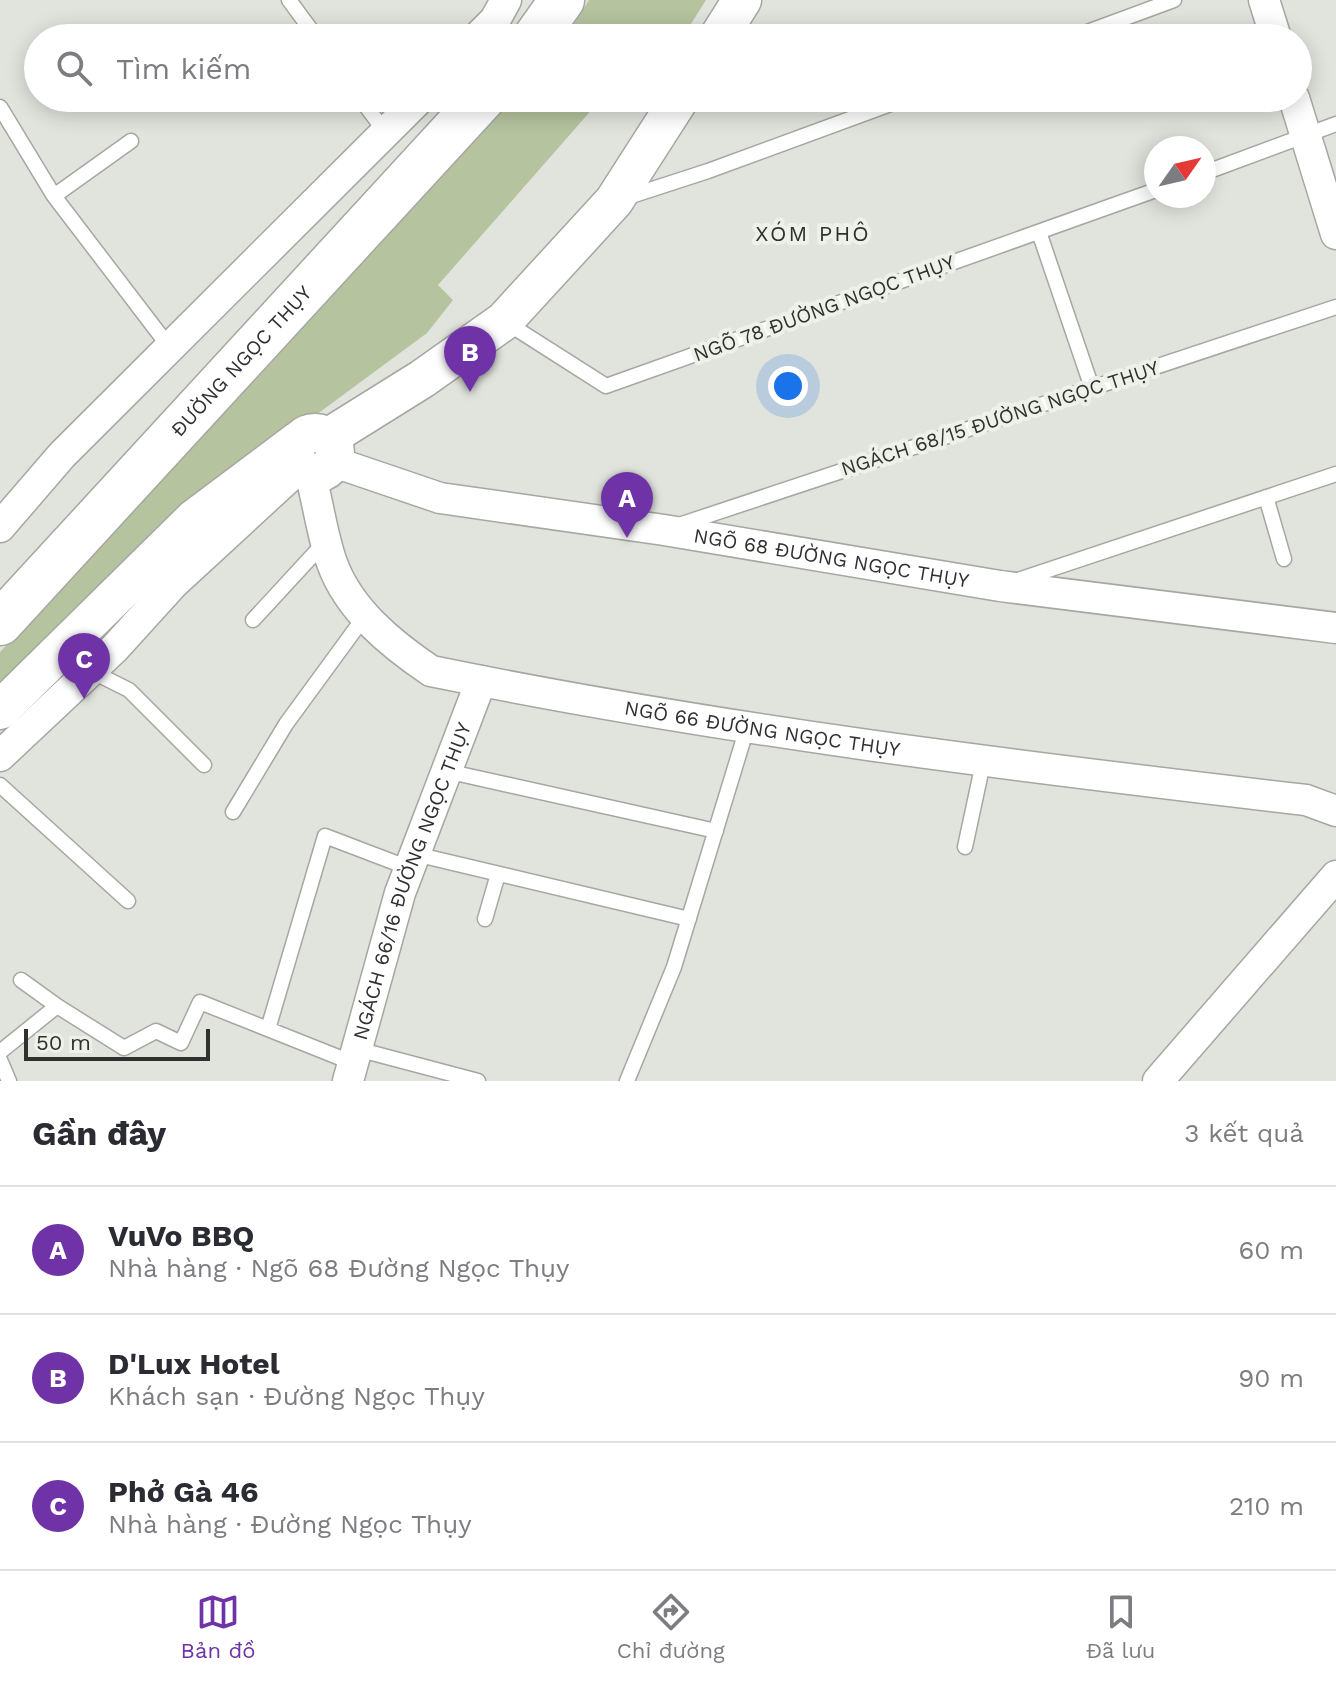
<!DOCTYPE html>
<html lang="vi">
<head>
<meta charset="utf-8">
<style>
  :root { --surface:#fff; --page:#f7f7f7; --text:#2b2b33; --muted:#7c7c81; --line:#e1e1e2; --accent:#6f32a7 }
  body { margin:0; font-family:"Work Sans",sans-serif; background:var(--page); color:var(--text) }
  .compass { position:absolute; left:1144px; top:136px; width:72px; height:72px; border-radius:50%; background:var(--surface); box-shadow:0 4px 20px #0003; rotate:56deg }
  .scale { position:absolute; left:24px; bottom:20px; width:186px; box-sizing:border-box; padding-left:8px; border:4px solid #30312e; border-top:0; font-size:22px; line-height:28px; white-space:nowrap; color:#30312e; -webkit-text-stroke:6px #eef1ea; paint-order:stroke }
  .you { position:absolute; left:788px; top:386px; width:28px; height:28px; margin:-20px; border:6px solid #fff; border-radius:50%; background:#1a73e8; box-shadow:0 0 0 12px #1a73e833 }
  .badge { display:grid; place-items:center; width:52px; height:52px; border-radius:50%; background:var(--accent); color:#fff; font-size:26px; font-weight:700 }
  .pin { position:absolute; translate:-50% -66px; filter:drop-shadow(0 2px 4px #0008) }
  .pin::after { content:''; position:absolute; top:42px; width:28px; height:24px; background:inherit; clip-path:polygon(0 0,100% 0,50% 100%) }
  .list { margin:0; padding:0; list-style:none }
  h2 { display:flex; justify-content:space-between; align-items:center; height:104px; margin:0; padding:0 32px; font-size:34px }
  h2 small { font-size:26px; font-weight:400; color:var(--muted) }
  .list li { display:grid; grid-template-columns:52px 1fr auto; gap:24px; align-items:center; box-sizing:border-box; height:128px; padding:0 32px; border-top:2px solid var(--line) }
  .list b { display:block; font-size:30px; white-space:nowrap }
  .list p { margin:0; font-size:26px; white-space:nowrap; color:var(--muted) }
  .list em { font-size:26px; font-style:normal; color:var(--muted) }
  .icon { flex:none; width:44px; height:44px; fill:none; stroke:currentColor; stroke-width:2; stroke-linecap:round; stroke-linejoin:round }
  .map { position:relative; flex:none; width:1336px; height:1081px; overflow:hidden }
  .search { position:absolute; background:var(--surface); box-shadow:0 4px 20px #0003; left:24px; right:24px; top:24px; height:88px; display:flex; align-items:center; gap:20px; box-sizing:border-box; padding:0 28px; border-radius:44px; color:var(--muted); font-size:30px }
  .sheet { height:488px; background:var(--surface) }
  nav { display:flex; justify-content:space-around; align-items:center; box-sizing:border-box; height:112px; border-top:2px solid var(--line); background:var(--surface); font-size:22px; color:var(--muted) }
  nav a { display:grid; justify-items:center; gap:4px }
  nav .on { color:var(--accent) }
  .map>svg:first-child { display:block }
</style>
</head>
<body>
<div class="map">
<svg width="1336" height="1081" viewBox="0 0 1336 1081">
  <rect width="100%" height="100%" fill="#e1e3dd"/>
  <path fill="#b5c39f" d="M589 0H706L682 38H565Z
    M511 98H602L438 285 453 300 427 333 251 463 0 701V652Z"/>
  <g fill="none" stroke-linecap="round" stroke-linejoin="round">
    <g stroke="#a5a7a1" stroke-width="17">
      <path id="service" d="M289 0 317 38
        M1071 38 1174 0
        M360 98 386 133
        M0 107 54 196 170 348
        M1204 173 1336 124
        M54 196 131 141
        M625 198 708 171 907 98
        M1039 232 1092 388
        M504 321 606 386 1156 190
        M1266 497 1284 559
        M676 526 1336 307
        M1018 580 1336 474
        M253 620 324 543
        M91 671 129 690 204 765
        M446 771 716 831
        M0 785 128 901
        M233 812 286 724 365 616
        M965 847 983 763
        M415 854 689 919
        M485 919 498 874
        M21 980 57 1006
        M268 1029 325 836 409 868
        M357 1049 478 1081
        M0 1052 57 1006 124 1048 156 1031 181 1043 200 1002 353 1063
        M0 1060 9 1081
        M627 1081 674 967 747 728"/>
    </g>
    <g stroke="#a5a7a1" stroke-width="33">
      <g id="minor">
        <path d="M1264 0 1276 38"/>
        <path d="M477 38 495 20 506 0"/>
        <path d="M1294 98 1336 234"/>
        <path id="s1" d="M334 462 440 498 664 530 1000 586 1336 628"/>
        <path id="s2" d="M310 473C318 502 322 535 332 563 349 610 391 644 431 671 720 730 1013 766 1306 800L1336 811"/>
        <path d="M0 527 62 455 420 98"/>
        <path d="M0 756 115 648 174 583 300 467"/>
        <path id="s3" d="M348 1081 400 893 481 681"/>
        <path d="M1158 1081 1336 876"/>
      </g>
    </g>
    <g stroke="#a5a7a1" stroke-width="41">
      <path id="tertiary" d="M718 38 742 0
        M295 453a20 20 0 1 1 40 0a20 20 0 1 1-40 0Z
        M329 437 422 379 504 321 614 201 680 98
        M0 710 194 519 298 441"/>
    </g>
    <g stroke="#a5a7a1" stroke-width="47">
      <g id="primary">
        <path d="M535 38 562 0"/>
        <path id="s4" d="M0 623 483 98"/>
      </g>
    </g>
    <use href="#service" stroke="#fff" stroke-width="14"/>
    <use href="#minor" stroke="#fff" stroke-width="30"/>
    <use href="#tertiary" stroke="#fff" stroke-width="38"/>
    <use href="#primary" stroke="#fff" stroke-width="44"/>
  </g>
  <g text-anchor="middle" stroke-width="8" stroke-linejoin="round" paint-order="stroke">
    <g font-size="20" fill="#30312e" stroke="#eef1ea">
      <text transform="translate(824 308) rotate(-20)" y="7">NGÕ 78 ĐƯỜNG NGỌC THỤY</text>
      <text dy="7" stroke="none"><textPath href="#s4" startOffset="356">ĐƯỜNG NGỌC THỤY</textPath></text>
      <text transform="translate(1000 418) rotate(-18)" y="7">NGÁCH 68/15 ĐƯỜNG NGỌC THỤY</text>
      <text dy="7" stroke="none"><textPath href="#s1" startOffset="508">NGÕ 68 ĐƯỜNG NGỌC THỤY</textPath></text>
      <text dy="7" stroke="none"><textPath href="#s2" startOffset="578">NGÕ 66 ĐƯỜNG NGỌC THỤY</textPath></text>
      <text dy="7" stroke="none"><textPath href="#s3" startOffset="210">NGÁCH 66/16 ĐƯỜNG NGỌC THỤY</textPath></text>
    </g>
    <g font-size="22" letter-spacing="2" fill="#30312e" stroke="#eef1ea">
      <text x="813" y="241">XÓM PHÔ</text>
    </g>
  </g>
</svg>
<svg class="compass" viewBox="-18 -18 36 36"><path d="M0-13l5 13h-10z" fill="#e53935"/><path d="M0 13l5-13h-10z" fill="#7c7c81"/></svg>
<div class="scale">50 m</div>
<div class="you"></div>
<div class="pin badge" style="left:627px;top:538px">A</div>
<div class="pin badge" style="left:470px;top:392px">B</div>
<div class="pin badge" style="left:84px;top:699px">C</div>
<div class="search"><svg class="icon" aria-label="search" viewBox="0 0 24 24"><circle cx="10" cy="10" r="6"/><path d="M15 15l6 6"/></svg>Tìm kiếm</div>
</div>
<section class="sheet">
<h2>Gần đây<small>3 kết quả</small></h2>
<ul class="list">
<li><span class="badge">A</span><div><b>VuVo BBQ</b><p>Nhà hàng · Ngõ 68 Đường Ngọc Thụy</p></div><em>60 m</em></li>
<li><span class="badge">B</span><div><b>D'Lux Hotel</b><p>Khách sạn · Đường Ngọc Thụy</p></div><em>90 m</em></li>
<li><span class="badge">C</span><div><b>Phở Gà 46</b><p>Nhà hàng · Đường Ngọc Thụy</p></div><em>210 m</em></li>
</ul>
</section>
<nav>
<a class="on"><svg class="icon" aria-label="map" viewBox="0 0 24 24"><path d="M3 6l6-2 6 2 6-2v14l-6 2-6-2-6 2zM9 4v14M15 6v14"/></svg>Bản đồ</a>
<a><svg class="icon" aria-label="directions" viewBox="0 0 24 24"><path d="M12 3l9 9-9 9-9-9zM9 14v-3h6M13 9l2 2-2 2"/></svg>Chỉ đường</a>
<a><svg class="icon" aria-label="saved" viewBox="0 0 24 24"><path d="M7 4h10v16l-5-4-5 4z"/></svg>Đã lưu</a>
</nav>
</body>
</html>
